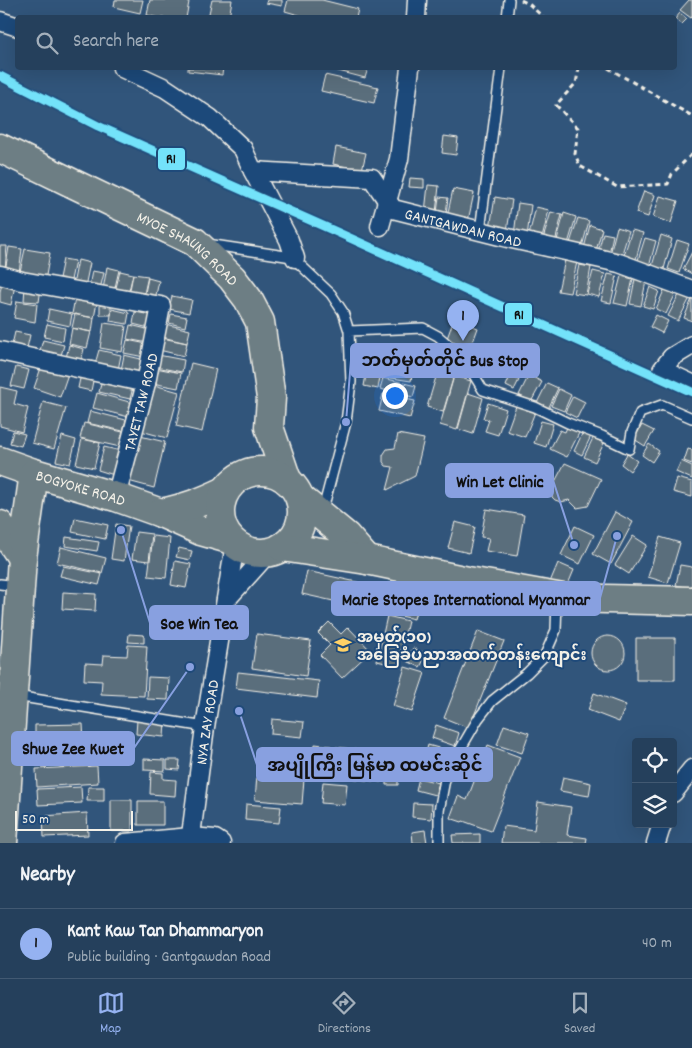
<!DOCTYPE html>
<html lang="en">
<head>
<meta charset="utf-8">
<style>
  :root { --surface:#25405c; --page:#2d4762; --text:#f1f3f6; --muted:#a3afbb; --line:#425972; --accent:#95b2f1 }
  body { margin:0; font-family:Dekko,"Noto Sans Myanmar",sans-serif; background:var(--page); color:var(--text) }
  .controls { position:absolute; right:15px; bottom:15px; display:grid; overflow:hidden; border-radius:5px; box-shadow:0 5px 20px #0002 }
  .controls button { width:45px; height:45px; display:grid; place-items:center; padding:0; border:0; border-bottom:1px solid var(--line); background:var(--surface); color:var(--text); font:25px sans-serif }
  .scale { position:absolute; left:15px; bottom:12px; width:118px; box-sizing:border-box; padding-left:5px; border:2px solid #f4f1e8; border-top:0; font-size:14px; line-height:18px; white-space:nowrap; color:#f4f1e8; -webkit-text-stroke:4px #1f4a7a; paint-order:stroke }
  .you { position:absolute; left:394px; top:395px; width:18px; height:18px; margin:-12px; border:4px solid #fff; border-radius:50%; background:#1a73e8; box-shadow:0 0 0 8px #1a73e833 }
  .badge { display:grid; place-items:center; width:32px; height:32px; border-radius:50%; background:var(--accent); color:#111; font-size:16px; font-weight:700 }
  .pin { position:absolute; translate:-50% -41px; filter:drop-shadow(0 1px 2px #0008) }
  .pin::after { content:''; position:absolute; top:26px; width:18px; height:15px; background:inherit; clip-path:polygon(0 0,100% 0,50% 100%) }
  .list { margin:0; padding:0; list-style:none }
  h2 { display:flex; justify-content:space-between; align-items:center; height:65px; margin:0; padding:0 20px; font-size:21px }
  h2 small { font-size:16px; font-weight:400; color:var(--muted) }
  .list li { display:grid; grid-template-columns:32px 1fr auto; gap:15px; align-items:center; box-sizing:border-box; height:70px; padding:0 20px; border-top:1px solid var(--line) }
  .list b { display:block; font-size:19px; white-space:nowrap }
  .list p { margin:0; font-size:16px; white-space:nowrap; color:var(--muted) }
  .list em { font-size:16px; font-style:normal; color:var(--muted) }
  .icon { flex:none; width:28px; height:28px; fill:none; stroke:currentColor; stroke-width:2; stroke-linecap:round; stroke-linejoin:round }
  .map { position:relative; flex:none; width:692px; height:843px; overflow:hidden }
  .search { position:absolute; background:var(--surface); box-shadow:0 5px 20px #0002; left:15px; right:15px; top:15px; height:55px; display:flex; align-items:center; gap:12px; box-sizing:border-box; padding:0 18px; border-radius:5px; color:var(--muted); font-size:19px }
  .sheet { height:135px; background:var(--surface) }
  nav { display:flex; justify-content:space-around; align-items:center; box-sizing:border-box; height:70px; border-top:1px solid var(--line); background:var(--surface); font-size:14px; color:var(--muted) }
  nav a { display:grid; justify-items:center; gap:2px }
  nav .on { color:var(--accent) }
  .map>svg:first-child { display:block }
</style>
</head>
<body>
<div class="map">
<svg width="692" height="843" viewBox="0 0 692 843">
  <rect width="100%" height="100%" fill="#31557b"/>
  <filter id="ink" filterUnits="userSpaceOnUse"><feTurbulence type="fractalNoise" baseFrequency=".02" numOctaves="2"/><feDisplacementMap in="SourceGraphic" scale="10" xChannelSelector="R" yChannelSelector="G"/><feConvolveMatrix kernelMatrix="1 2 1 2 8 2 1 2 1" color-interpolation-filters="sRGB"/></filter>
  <g filter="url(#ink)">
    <path fill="#5a6e7c" stroke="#f4f1e8" d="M115 0H143L140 13 114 7Z
      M150 0H182L189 2 186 18H159L147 15Z
      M212 0H232L229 18H208Z
      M267 0H282V6L266 3Z
      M288 0H322L358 9 356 18H309L285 11Z
      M689 0H692V17L691 18 680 10Z
      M680 13 687 19 682 24 675 19Z
      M188 68H223L222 75 188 71Z
      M327 68H368L365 78Z
      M325 75 378 87 374 103 321 91Z
      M444 136 458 138 456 155 442 153Z
      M336 147 366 153 362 170 333 164Z
      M410 178 424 179V188L409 187Z
      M428 185 439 186 436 213 425 212Z
      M453 189 474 193 468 221 447 217Z
      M644 191 655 195 648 217 636 213Z
      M660 196 678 201 671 223 653 217Z
      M439 197 448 198 446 214 437 213Z
      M495 197 512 200 507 231 490 228Z
      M518 203 531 205 527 237 514 235Z
      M536 207 549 210 542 238 529 235Z
      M551 212 562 215 554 246 542 242Z
      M564 213 576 217 567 247 556 244Z
      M578 218 589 221 582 247 570 243Z
      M590 225 602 229 596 251 584 248Z
      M617 227 629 231 620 260 609 258Z
      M632 230 643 233 636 259 624 255Z
      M603 233 613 235 609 254 598 252Z
      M661 235 672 239 664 269 652 266Z
      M645 238 656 241 649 267 637 263Z
      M677 240 689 244 679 273 668 269Z
      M0 246H7L5 270H0Z
      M9 247 22 249 19 273 5 272Z
      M25 249 50 253 45 281 19 276Z
      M692 252V274L683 269Z
      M63 259 75 261 70 285 58 283Z
      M78 260 90 263 85 287 73 285Z
      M565 260 577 262 570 293 558 291Z
      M579 265 591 267 586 295 573 293Z
      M107 267 119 270 114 292 103 289Z
      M92 271 104 273 100 289 89 287Z
      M120 271 133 274 128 295 115 292Z
      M593 271 605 274 599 297 587 294Z
      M133 274 148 276 143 298 129 295Z
      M608 274 617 276 611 303 601 301Z
      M621 276 633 279 627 306 614 303Z
      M3 278 16 280 11 305 0 302V292Z
      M148 278 159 281 155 300 144 298Z
      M635 279 646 281 641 306 630 304Z
      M25 286 41 288 39 302 24 301Z
      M650 287 659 291 653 309 643 306Z
      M665 288 676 293 666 314 656 309Z
      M680 293 690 298 678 321 668 316Z
      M172 296 192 300 189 313 169 309Z
      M75 298 97 302 94 318 72 314Z
      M692 299V321L684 318Z
      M17 301 37 304 35 322 14 318Z
      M100 305H111V315H100Z
      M49 309 72 314 70 326 47 321Z
      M112 309 129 313 127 324 110 321Z
      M135 312 151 315 149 328 133 324Z
      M75 314 94 318 92 332 72 328Z
      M171 314 187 317 185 327 169 323Z
      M656 315 668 321 662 333 650 327Z
      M454 319 478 328 470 350 446 341Z
      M104 323 126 326 122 352 100 348Z
      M47 324 65 328 63 341 44 337Z
      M165 324 190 330 187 343 162 337Z
      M130 325 151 330 148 343 127 339Z
      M72 328 91 332 87 348 69 344Z
      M15 332 30 335 27 348 12 345Z
      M162 338 187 343 184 356 159 350Z
      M43 340 64 345 60 359 39 354Z
      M127 340 147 344 144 357 124 353Z
      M69 345 84 349 81 361 66 358Z
      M99 350 121 355 118 370 95 364Z
      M384 351 415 356 411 381 379 376Z
      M124 355 145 360 141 375 121 370Z
      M158 355 184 360 182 372 156 367Z
      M43 362 69 371 60 397 34 388Z
      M191 363 216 369 202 432 176 426Z
      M16 367 29 370 24 389 11 386Z
      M439 367 455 372 443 412 427 407Z
      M156 368 181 373 178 388 152 383Z
      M81 374 94 376 91 391 78 388Z
      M366 375 380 378 378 389 364 386Z
      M529 375 542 382 531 402 519 395Z
      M454 376 471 381 457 430 440 425Z
      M510 376 519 380 514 390 506 386Z
      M383 378 416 386 413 397 380 389Z
      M102 379 133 387 130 399 99 392Z
      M547 383 558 388 548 409 537 403Z
      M154 385 179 392 167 438 141 431Z
      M0 387 17 391 14 404 28 408 22 432 0 426Z
      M559 389 571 395 564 411 551 406Z
      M97 393 133 403 129 417 93 408Z
      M468 393 483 398 473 434 458 429Z
      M383 394 415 401 410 418 379 411Z
      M573 396 585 402 577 418 565 412Z
      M43 402 66 408 54 449 32 443Z
      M488 403 506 409 498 435 485 431 489 420 483 418Z
      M516 406 535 412 525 437 507 431Z
      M90 411 126 420 123 431 87 423Z
      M541 421 553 424 546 447 534 443Z
      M84 423 123 432 120 447 80 438Z
      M568 425 580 431 567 457 550 449 560 430 565 432Z
      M642 425 654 431 645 446 634 439Z
      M13 431 25 434 21 446 10 443Z
      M583 432 591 436 582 455 574 451Z
      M398 434 424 439 415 476 387 490 393 467 386 466 383 462V455L387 449 395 448Z
      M62 436 76 440 70 464 56 461Z
      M140 436 165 442 154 488 128 481Z
      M593 438 604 443 595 462 584 457Z
      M82 439 100 443 94 468 76 464Z
      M649 444 659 451 652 462 642 455Z
      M104 447 121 451 114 475 98 470Z
      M688 449 692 450V464L684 461Z
      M627 454 637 461 630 471 621 464Z
      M681 461 692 466V479L676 472Z
      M565 463 601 479 588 506 577 508 569 500 561 502 555 500 552 497 551 489Z
      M677 478 692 482V497L673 492Z
      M486 509 524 515 517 556 486 551 489 538 481 537Z
      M615 512 633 522 611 564 593 554Z
      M75 518 108 525 105 539 72 532Z
      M455 522 475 527 469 553 448 548Z
      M116 524 129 526 124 561 111 559Z
      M575 526 594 535 580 564 561 555Z
      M136 532 152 534 149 561 132 559Z
      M153 536 170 538 166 578 148 576Z
      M633 536 647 545 629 574 615 565Z
      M66 537 99 542 97 551 65 546Z
      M660 537 680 543 668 583 648 577Z
      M61 547 106 558 102 573 57 563Z
      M179 548 192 551 190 560 176 557Z
      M175 561 191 564 186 588 171 585Z
      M558 563 574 570 566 589 550 582Z
      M680 565 692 567V588L676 585Z
      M63 566 102 574 99 585 60 576Z
      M307 571 420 596 414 619 302 594Z
      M63 592 96 594 95 611 62 609Z
      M387 616 408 621 398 666 377 661Z
      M329 622 341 634 348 627 371 651 342 678 320 655 330 645 318 633Z
      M478 631 504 641 469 728 444 718Z
      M129 634 144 635V643L128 642Z
      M257 634 311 641 306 676 252 668Z
      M591 653a17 17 0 1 1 34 0a17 17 0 1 1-34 0Z
      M636 638H675V680H636Z
      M128 645 147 646 144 696 101 694 102 681 84 680 85 663 103 664 104 655 127 656Z
      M413 648 427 654 420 667 407 661Z
      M405 667 425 673 412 712 393 706Z
      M238 672 319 681 317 698 236 688Z
      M148 677 169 678 168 700 147 699Z
      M594 693 626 705 619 722 588 710Z
      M272 719 304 722 302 737 271 734Z
      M137 720 165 722 164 737 136 734Z
      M83 724 84 742 35 744V725Z
      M436 725 459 733 455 746 432 738Z
      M504 725 529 733 522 753 497 745Z
      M315 744 331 746 330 758 314 756Z
      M428 745 449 751 446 762 425 756Z
      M488 745 520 757 491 831 463 821 462 822 450 818 458 796 467 800Z
      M336 747 368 751 366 766 333 761Z
      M258 750 299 754 298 768 257 765Z
      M144 759 165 760V771L144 770Z
      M167 760H180L179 770 167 769Z
      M97 766 98 783 37 787 36 769Z
      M336 766 383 771 381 782 334 776Z
      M151 772 163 773V779L176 780 175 796 150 794Z
      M257 775 304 779 302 804 255 800Z
      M386 776H398V785H386Z
      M563 777 591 783 589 796 560 791Z
      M419 778 439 783 435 795 416 790Z
      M323 782 347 784 345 805 321 803Z
      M81 787 82 803 38 805 37 789Z
      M88 787H104V801H87Z
      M111 800H132V831H111Z
      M138 801H163V825H138Z
      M538 802 571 807 567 835 587 838 586 843H501L503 826 534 830Z
      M413 803 432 804 431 819 412 817Z
      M246 804 281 807 279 823 245 820Z
      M87 813 88 835 44 837 43 816Z
      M425 830 427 843H413L412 832Z
      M480 834V843H453L452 835Z"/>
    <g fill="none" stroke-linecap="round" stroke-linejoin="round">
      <g stroke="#f4f1e8" stroke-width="12">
        <path id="lane" d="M507 18 509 0
          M480 231 501 68
          M207 244 292 257 331 294 343 312 349 331 351 382 346 422 322 513
          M349 331 423 328 438 336 452 348 469 367 483 390 535 407 568 423 602 436 629 449 632 432 640 413 662 405 692 418
          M0 584 18 586
          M16 696 205 727
          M439 843V811L446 774 478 719 492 701 527 673 545 655 556 630 557 599"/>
      </g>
      <g stroke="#f4f1e8" stroke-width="21">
        <g id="street">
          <path d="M416 18 417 0"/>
          <path d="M0 21 18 27"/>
          <path d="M122 68 165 88 210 118 243 149 253 171"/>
          <path d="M380 226 399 159 410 68"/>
          <path id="s1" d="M295 258 289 240 253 171 372 178 393 209 512 239 619 263 692 290"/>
          <path d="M0 275 22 281 161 306 146 383 116 497"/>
          <path d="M692 345 672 357 662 370 692 384"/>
          <path d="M0 351 146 383"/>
          <path d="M226 600 269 552"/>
          <path d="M673 793 692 769"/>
          <path d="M125 843 191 837 215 839 221 843"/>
          <path id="s2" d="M190 843 205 727 235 544"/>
          <path d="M656 843 662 824"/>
        </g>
      </g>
      <g stroke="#f4f1e8" stroke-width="31">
        <g id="primary">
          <path id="s3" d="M0 461 34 473 116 497 161 513 201 531 229 539"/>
          <path d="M161 513C186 508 202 502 225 491"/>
          <path d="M0 525 22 558"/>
          <path d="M3 843 22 558 34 473"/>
        </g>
      </g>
      <g stroke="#f4f1e8" stroke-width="31">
        <g id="highway">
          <path id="s4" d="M0 148 74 184 195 242 232 278 248 299 260 322 271 398 269 427 287 480"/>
          <circle cx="261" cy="512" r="41"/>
          <path d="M300 498 346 536 367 560"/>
          <path d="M282 547 367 560 468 581 563 598 692 601"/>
        </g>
      </g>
      <path stroke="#f4f1e8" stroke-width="3" stroke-dasharray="5 4" stroke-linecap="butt" d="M521 0 530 5 544 18
        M579 68 576 83 556 105 578 128 575 154 580 166 617 187 668 184 672 174 692 154
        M608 68 692 116"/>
      <use href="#lane" stroke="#1f4a7a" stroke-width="9"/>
      <use href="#street" stroke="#1f4a7a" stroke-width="18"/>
      <use href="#primary" stroke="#6d7e84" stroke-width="28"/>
      <use href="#highway" stroke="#6d7e84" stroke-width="28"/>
      <g stroke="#1f4a7a" stroke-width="12">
        <path id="rail-1" d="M0 76 98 126 330 229 692 392"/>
      </g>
      <use href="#rail-1" stroke="#73e2fa" stroke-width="9"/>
    </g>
  </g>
  <defs>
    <g id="school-bare" transform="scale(1.35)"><path d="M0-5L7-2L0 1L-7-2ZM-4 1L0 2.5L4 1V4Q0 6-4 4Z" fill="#ffd166" stroke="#1f4a7a" stroke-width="2.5" paint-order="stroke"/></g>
  </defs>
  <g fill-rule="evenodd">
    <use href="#school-bare" x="343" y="645"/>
  </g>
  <g text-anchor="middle" stroke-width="4" stroke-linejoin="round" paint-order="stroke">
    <g font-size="16" fill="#f4f1e8" stroke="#1f4a7a">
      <text dy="6" stroke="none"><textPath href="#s1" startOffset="326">GANTGAWDAN ROAD</textPath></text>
      <text dy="6" stroke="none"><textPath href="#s4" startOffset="214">MYOE SHAUNG ROAD</textPath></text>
      <text transform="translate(140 402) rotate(-76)" y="6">TAYET TAW ROAD</text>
      <text dy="6" stroke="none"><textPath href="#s3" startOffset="85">BOGYOKE ROAD</textPath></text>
      <text dy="6" stroke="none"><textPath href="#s2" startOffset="122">NYA ZAY ROAD</textPath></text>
    </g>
    <g font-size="16" font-weight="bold" fill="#f4f1e8" stroke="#1f4a7a" text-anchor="start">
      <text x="357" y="642">အမှတ်(၁၀)<tspan x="357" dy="18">အခြေခံပညာအထက်တန်းကျောင်း</tspan></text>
    </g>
  </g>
  <path fill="none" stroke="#88a0e0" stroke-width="2" d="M346 422L351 360M574 545L553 480M617 536L600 598M121 530L150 623M190 667L134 748M239 711L257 765"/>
  <g fill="#88a0e0" stroke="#1f4a7a" stroke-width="2">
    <circle cx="346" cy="422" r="5"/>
    <circle cx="574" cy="545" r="5"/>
    <circle cx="617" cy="536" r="5"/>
    <circle cx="121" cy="530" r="5"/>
    <circle cx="190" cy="667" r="5"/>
    <circle cx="239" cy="711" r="5"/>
  </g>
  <g fill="#88a0e0" stroke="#88a0e0" stroke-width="2">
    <rect x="351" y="344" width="188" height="33" rx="5"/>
    <rect x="446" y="464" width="107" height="33" rx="5"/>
    <rect x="332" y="582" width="268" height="33" rx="5"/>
    <rect x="150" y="606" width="98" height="33" rx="5"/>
    <rect x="12" y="732" width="122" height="33" rx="5"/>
    <rect x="257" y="748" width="235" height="33" rx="5"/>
  </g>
  <g font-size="18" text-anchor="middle" font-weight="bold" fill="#111">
    <text x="445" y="366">ဘတ်မှတ်တိုင် Bus Stop</text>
    <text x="500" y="487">Win Let Clinic</text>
    <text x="466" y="605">Marie Stopes International Myanmar</text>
    <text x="199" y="629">Soe Win Tea</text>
    <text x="73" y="754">Shwe Zee Kwet</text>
    <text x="375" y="771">အပျိုကြီး မြန်မာ ထမင်းဆိုင်</text>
  </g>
  <g stroke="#1f4a7a" stroke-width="2">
    <rect x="157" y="147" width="29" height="24" rx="5" fill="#73e2fa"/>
    <rect x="504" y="302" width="29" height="24" rx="5" fill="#73e2fa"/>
  </g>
  <g font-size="14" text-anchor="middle" font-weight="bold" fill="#111">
    <text x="171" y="163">R1</text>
    <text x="519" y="319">R1</text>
  </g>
</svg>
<div class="controls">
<button><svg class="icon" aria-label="locate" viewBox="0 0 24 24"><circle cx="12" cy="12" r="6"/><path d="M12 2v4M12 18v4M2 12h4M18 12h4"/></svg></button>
<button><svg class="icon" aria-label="layers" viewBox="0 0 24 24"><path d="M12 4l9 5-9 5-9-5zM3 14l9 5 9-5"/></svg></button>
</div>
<div class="scale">50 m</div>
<div class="you"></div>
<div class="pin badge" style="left:463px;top:341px">1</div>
<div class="search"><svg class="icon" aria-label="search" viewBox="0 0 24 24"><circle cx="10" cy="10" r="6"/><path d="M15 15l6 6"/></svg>Search here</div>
</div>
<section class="sheet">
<h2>Nearby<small></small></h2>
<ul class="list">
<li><span class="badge">1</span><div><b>Kant Kaw Tan Dhammaryon</b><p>Public building · Gantgawdan Road</p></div><em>40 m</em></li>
</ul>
</section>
<nav>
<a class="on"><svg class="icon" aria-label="map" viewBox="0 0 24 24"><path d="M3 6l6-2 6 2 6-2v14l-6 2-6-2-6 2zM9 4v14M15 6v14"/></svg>Map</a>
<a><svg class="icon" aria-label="directions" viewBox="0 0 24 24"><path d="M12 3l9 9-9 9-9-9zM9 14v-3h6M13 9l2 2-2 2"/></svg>Directions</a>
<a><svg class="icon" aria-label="saved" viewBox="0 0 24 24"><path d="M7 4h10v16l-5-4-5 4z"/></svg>Saved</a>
</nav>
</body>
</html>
